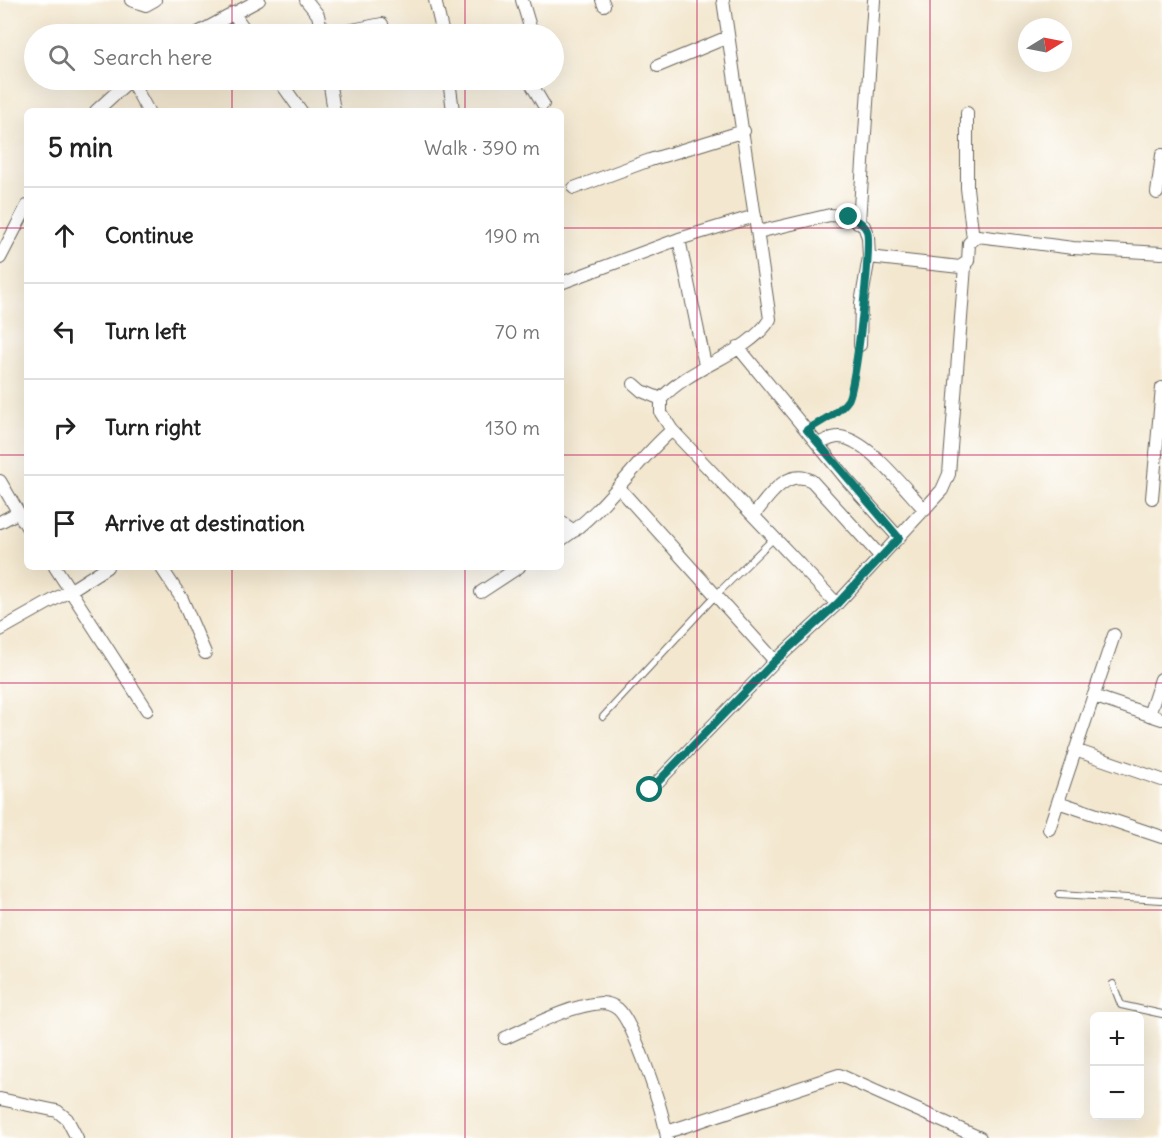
<!DOCTYPE html>
<html lang="en">
<head>
<meta charset="utf-8">
<style>
  :root { --surface:#fff; --page:#f6f6f6; --text:#222; --muted:#767676; --line:#e0e0e0 }
  body { margin:0; font-family:Delius,sans-serif; background:var(--page); color:var(--text) }
  .controls { position:absolute; right:18px; bottom:18px; display:grid; overflow:hidden; border-radius:9px; box-shadow:0 6px 24px #0002 }
  .controls button { width:54px; height:54px; display:grid; place-items:center; padding:0; border:0; border-bottom:2px solid var(--line); background:var(--surface); color:var(--text); font:30px sans-serif }
  .compass { position:absolute; left:1018px; top:18px; width:54px; height:54px; border-radius:50%; background:var(--surface); box-shadow:0 6px 24px #0002; rotate:80deg }
  .stop { position:absolute; width:18px; height:18px; margin:-14px; border:4px solid #0f766e; border-radius:50%; background:#fff }
  .stop.end { background:#0f766e; border-color:#fff; box-shadow:0 2px 6px #0008 }
  .list { margin:0; padding:0; list-style:none }
  h2 { display:flex; justify-content:space-between; align-items:center; height:78px; margin:0; padding:0 24px; font-size:26px }
  h2 small { font-size:20px; font-weight:400; color:var(--muted) }
  .list li { display:grid; grid-template-columns:39px 1fr auto; gap:18px; align-items:center; box-sizing:border-box; height:96px; padding:0 24px; border-top:2px solid var(--line) }
  .list b { display:block; font-size:22px; white-space:nowrap }
  .list em { font-size:20px; font-style:normal; color:var(--muted) }
  .icon { flex:none; width:33px; height:33px; fill:none; stroke:currentColor; stroke-width:2; stroke-linecap:round; stroke-linejoin:round }
  .map { position:relative; flex:none; width:1162px; height:1138px; overflow:hidden }
  .search { position:absolute; background:var(--surface); box-shadow:0 6px 24px #0002; left:24px; top:24px; width:540px; height:66px; display:flex; align-items:center; gap:15px; box-sizing:border-box; padding:0 21px; border-radius:33px; color:var(--muted); font-size:22px }
  .panel { position:absolute; background:var(--surface); box-shadow:0 6px 24px #0002; left:24px; top:108px; width:540px; height:462px; border-radius:9px }
  .map>svg:first-child { display:block }
</style>
</head>
<body>
<div class="map">
<svg width="1162" height="1138" viewBox="0 0 1162 1138">
  <rect width="100%" height="100%" fill="#fff"/>
  <filter id="ink" filterUnits="userSpaceOnUse"><feTurbulence type="fractalNoise" baseFrequency=".0167" numOctaves="2"/><feDisplacementMap in="SourceGraphic" scale="12" xChannelSelector="R" yChannelSelector="G"/><feConvolveMatrix kernelMatrix="1 2 1 2 8 2 1 2 1" color-interpolation-filters="sRGB"/></filter>
  <filter id="wash" filterUnits="userSpaceOnUse"><feTurbulence type="fractalNoise" baseFrequency=".008" numOctaves="4" result="noise"/><feDisplacementMap in="SourceGraphic" scale="24" xChannelSelector="R" yChannelSelector="G"/><feGaussianBlur stdDeviation="1.35" result="paint"/><feColorMatrix in="noise" values="0 0 0 0 0 0 0 0 0 0 0 0 0 0 0 0 0 1.4 0 .05"/><feComposite in="paint" operator="in"/></filter>
  <g filter="url(#wash)">
    <rect width="100%" height="100%" fill="#f3e7cf"/>
  </g>
  <g filter="url(#ink)">
    <g fill="none" stroke-linecap="round" stroke-linejoin="round">
      <g stroke="#67635b" stroke-width="8">
        <path id="service" d="M603 717 716 595 774 538
          M1059 894 1162 900
          M1113 984 1121 1005 1162 1014"/>
      </g>
      <g stroke="#67635b" stroke-width="14">
        <path id="minor" d="M131 0 146 5 155 0
          M306 0 318 15 322 34
          M435 0 443 34
          M522 0 530 27 528 34
          M602 0 604 5
          M233 13 248 34
          M196 34 259 0
          M332 34 382 24
          M658 66 728 37
          M131 80 148 111
          M279 80 301 111
          M329 80 334 111
          M449 80 453 111
          M529 80 543 104
          M330 83 345 80
          M96 111 130 80
          M967 113V188L973 239
          M574 188 650 160 744 131
          M1157 193 1162 155
          M859 222 874 0
          M758 232 830 215 849 217 864 226 868 237 869 257 960 267 968 261 969 243 978 236 1073 248 1162 253
          M679 239 705 365
          M0 258 27 206
          M561 283 679 239 755 216
          M860 345 861 303 869 257
          M738 347 847 480 899 538
          M634 384 642 391 661 399C691 365 748 355 770 319L723 0
          M661 399V413L672 430 837 604
          M818 444C827 440 835 435 845 438 872 445 905 489 925 510
          M0 481 27 527
          M619 488 775 661
          M1152 498 1162 388
          M754 515C768 497 787 467 812 481L881 557
          M0 522 17 513
          M561 522 574 531
          M561 540C605 511 633 464 672 430
          M55 567 147 710
          M161 567 182 599 205 653
          M481 592 519 567
          M0 630 71 590 107 567
          M1093 696 1162 719
          M1149 715 1161 679
          M1075 750 1162 780
          M650 790 775 661 837 604 942 490 949 474 965 266
          M1058 802 1162 837
          M1049 829 1114 635
          M505 1038C534 1025 568 1006 601 1003 606 1003 613 1005 618 1009 634 1023 664 1114 667 1138
          M0 1099 57 1111 67 1119 77 1138
          M667 1132 839 1075 980 1138"/>
      </g>
      <path stroke="#67635b" stroke-width="2" stroke-dasharray="1.5 4.5" stroke-linecap="butt" d="M817 424 848 400 858 356"/>
      <use href="#service" stroke="#fff" stroke-width="6"/>
      <use href="#minor" stroke="#fff" stroke-width="12"/>
    </g>
  </g>
  <g fill="none" stroke-linecap="round" stroke-linejoin="round" filter="url(#ink)">
    <path stroke="#0f766e" stroke-width="8" d="M650 790 775 661 837 604 899 538 807 430C820 422 839 413 848 400 856 387 872 244 867 231 864 223 856 220 849 217"/>
  </g>
  <path fill="none" stroke="#c2185b" stroke-width="1.5" stroke-opacity="0.55" d="M232 0V34M465 0V34M697 0V1138M930 0V1138M232 80V111M465 80V111M0 228H27M561 228H1162M0 455H27M561 455H1162M232 567V1138M465 567V1138M0 683H1162M0 910H1162"/>
</svg>
<div class="controls">
<button>+</button>
<button>−</button>
</div>
<svg class="compass" viewBox="-18 -18 36 36"><path d="M0-13l5 13h-10z" fill="#e53935"/><path d="M0 13l5-13h-10z" fill="#767676"/></svg>
<div class="stop" style="left:650px;top:790px"></div>
<div class="stop end" style="left:849px;top:217px"></div>
<div class="search"><svg class="icon" aria-label="search" viewBox="0 0 24 24"><circle cx="10" cy="10" r="6"/><path d="M15 15l6 6"/></svg>Search here</div>
<section class="panel">
<h2>5 min<small>Walk · 390 m</small></h2>
<ul class="list">
<li><svg class="icon" aria-label="ahead" viewBox="0 0 24 24"><path d="M12 20V5M6 11l6-6 6 6"/></svg><div><b>Continue</b></div><em>190 m</em></li>
<li><svg class="icon" aria-label="left" viewBox="0 0 24 24"><path d="M17 20v-9H6M10 6l-5 5 5 5"/></svg><div><b>Turn left</b></div><em>70 m</em></li>
<li><svg class="icon" aria-label="right" viewBox="0 0 24 24"><path d="M7 20v-9h11M14 6l5 5-5 5"/></svg><div><b>Turn right</b></div><em>130 m</em></li>
<li><svg class="icon" aria-label="arrive" viewBox="0 0 24 24"><path d="M6 21V4h12l-3 4 3 4H6"/></svg><div><b>Arrive at destination</b></div></li>
</ul>
</section>
</div>
</body>
</html>
